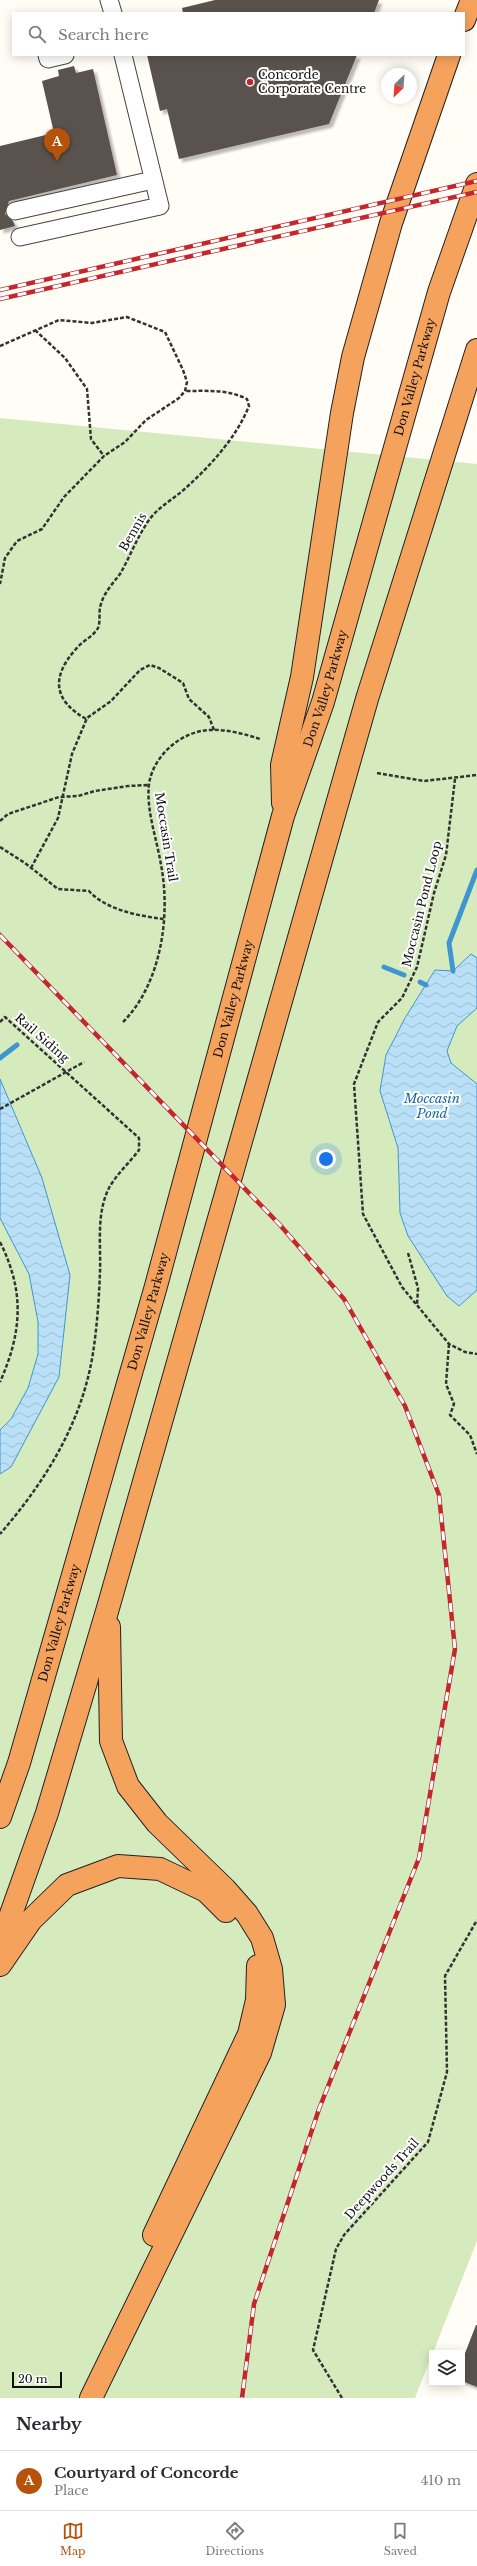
<!DOCTYPE html>
<html lang="en">
<head>
<meta charset="utf-8">
<style>
  :root { --surface:#fff; --page:#f7f7f7; --text:#2b2b33; --muted:#7c7c81; --line:#e1e1e2; --accent:#b45309 }
  body { margin:0; font-family:"Libre Baskerville",serif; background:var(--page); color:var(--text) }
  .controls { position:absolute; right:12px; bottom:12px; display:grid; overflow:hidden; border-radius:0px; box-shadow:0 2px 10px #0003 }
  .controls button { width:36px; height:36px; display:grid; place-items:center; padding:0; border:0; border-bottom:1px solid var(--line); background:var(--surface); color:var(--text); font:20px sans-serif }
  .compass { position:absolute; left:381px; top:68px; width:36px; height:36px; border-radius:50%; background:var(--surface); box-shadow:0 2px 10px #0003; rotate:205deg }
  .scale { position:absolute; left:12px; bottom:10px; width:50px; box-sizing:border-box; padding-left:4px; border:2px solid #111; border-top:0; font-size:11px; line-height:14px; white-space:nowrap; color:#111; -webkit-text-stroke:3px #fff; paint-order:stroke }
  .you { position:absolute; left:326px; top:1159px; width:14px; height:14px; margin:-10px; border:3px solid #fff; border-radius:50%; background:#1a73e8; box-shadow:0 0 0 6px #1a73e833 }
  .badge { display:grid; place-items:center; width:26px; height:26px; border-radius:50%; background:var(--accent); color:#fff; font-size:13px; font-weight:700 }
  .pin { position:absolute; translate:-50% -33px; filter:drop-shadow(0 1px 2px #0008) }
  .pin::after { content:''; position:absolute; top:21px; width:14px; height:12px; background:inherit; clip-path:polygon(0 0,100% 0,50% 100%) }
  .list { margin:0; padding:0; list-style:none }
  h2 { display:flex; justify-content:space-between; align-items:center; height:52px; margin:0; padding:0 16px; font-size:17px }
  h2 small { font-size:13px; font-weight:400; color:var(--muted) }
  .list li { display:grid; grid-template-columns:26px 1fr auto; gap:12px; align-items:center; box-sizing:border-box; height:60px; padding:0 16px; border-top:1px solid var(--line) }
  .list b { display:block; font-size:15px; white-space:nowrap }
  .list p { margin:0; font-size:13px; white-space:nowrap; color:var(--muted) }
  .list em { font-size:13px; font-style:normal; color:var(--muted) }
  .icon { flex:none; width:22px; height:22px; fill:none; stroke:currentColor; stroke-width:2; stroke-linecap:round; stroke-linejoin:round }
  .map { position:relative; flex:none; width:477px; height:2398px; overflow:hidden }
  .search { position:absolute; background:var(--surface); box-shadow:0 2px 10px #0003; left:12px; right:12px; top:12px; height:44px; display:flex; align-items:center; gap:10px; box-sizing:border-box; padding:0 14px; border-radius:0px; color:var(--muted); font-size:15px }
  .sheet { height:112px; background:var(--surface) }
  nav { display:flex; justify-content:space-around; align-items:center; box-sizing:border-box; height:56px; border-top:1px solid var(--line); background:var(--surface); font-size:11px; color:var(--muted) }
  nav a { display:grid; justify-items:center; gap:2px }
  nav .on { color:var(--accent) }
  .map>svg:first-child { display:block }
</style>
</head>
<body>
<div class="map">
<svg width="477" height="2398" viewBox="0 0 477 2398">
  <defs>
    <pattern id="water-waves" width="16" height="10" patternUnits="userSpaceOnUse"><rect width="16" height="10" fill="#b9e0f7"/><path d="M0 5q4-4 8 0t8 0" fill="none" stroke="#9ebfd3"/></pattern>
    <filter id="shadow"><feDropShadow dx="3.5" dy="3.5" stdDeviation="1" flood-color="#0004"/></filter>
  </defs>
  <rect width="100%" height="100%" fill="#fffdf5"/>
  <path fill="#d5ebbd" d="M0 418 477 464V2241L415 2398H0Z"/>
  <path fill="url(#water-waves)" stroke="#3f96cf" d="M471 954 477 958V1008L457 1026 447 1051 451 1063 477 1084V1290L459 1306 447 1296 408 1236 400 1213 398 1148 380 1091 386 1055 405 1018 435 970 453 971Z
    M0 1079 42 1178 70 1275 59 1377 11 1467 0 1474V1430L11 1419 28 1388 38 1354V1322L29 1274 0 1218Z"/>
  <g fill="none" stroke-linecap="round" stroke-linejoin="round">
    <path stroke="#3f96cf" stroke-width="5" d="M384 967 404 975
      M453 971 449 943 477 870
      M420 982 426 985
      M0 1058 17 1045"/>
  </g>
  <path fill="#5a524d" filter="url(#shadow)" d="M215 0H379L374 13H183L182 8Z
    M147 55H357L329 124 179 159 167 109 160 111Z
    M74 66 76 73 93 69 117 175 9 201 5 214 13 221 15 226 0 230V146L54 133 42 81 59 76 58 70Z
    M476 2325H477V2387L462 2381V2361Z"/>
  <g fill="none" stroke-linecap="round" stroke-linejoin="round">
    <g stroke="#444" stroke-width="19">
      <path id="minor" d="M109 0 113 13
        M47 55 48 59 65 55
        M15 211 153 180
        M20 237 160 206 123 55"/>
    </g>
    <g stroke="#222" stroke-width="24">
      <g id="highway">
        <path d="M464 20 472 0"/>
        <path d="M283 803 282 765 302 677 342 413 353 357 391 223 449 55"/>
        <path id="s1" d="M0 1817 19 1763 156 1286 283 816 323 702 439 292 477 184"/>
        <path d="M0 1945 47 1813 108 1608 367 699 477 350"/>
        <path d="M0 1965 31 1920 67 1885 118 1866 160 1869 206 1891 226 1911"/>
        <path d="M154 2235 249 2034 257 2000 258 1966"/>
        <path d="M91 2398 260 2053 274 2005 271 1969 262 1938 247 1914 225 1889 157 1823 128 1786 111 1741 109 1627"/>
      </g>
    </g>
    <path stroke="#333" stroke-width="2.5" stroke-dasharray="4 2" stroke-linecap="butt" d="M35 330 65 358 87 389 91 439 104 456
      M0 346 59 320 92 323 127 317 165 332 183 370 187 382 185 391 179 398 146 420 125 442 104 456 64 497 42 529 17 541 5 558 0 584
      M86 719C53 700 51 677 76 649 82 641 93 637 98 628 101 621 98 612 101 604 104 593 113 583 120 574 130 557 137 537 149 520 160 505 176 498 189 485 213 463 237 436 249 406L247 399C227 389 206 391 185 391
      M377 773 424 781 477 775
      M455 779 446 855 434 893 417 967 402 998 378 1022 354 1084 363 1214 402 1287 449 1344 465 1352 477 1354
      M0 821 8 814 59 797 78 796 95 791 128 786 149 785
      M0 847 25 863 58 889 89 891C106 910 139 916 164 919
      M31 868 58 818 72 754 87 718 111 701 140 670 150 665 159 668 183 683 189 699 209 717 214 730
      M0 1022 5 1017 139 1138V1150C130 1162 116 1175 109 1188 96 1214 101 1244 100 1272 99 1299 97 1327 93 1353 82 1423 45 1482 0 1534
      M123 1022C161 984 171 916 161 865 157 839 146 811 149 784 153 756 181 731 210 730 226 729 245 734 260 739
      M0 1109 84 1062
      M0 1242C25 1292 22 1332 0 1382
      M408 1253 418 1288 417 1305
      M449 1344 446 1384 454 1404 450 1415 470 1435 477 1454
      M342 2398 313 2350 336 2249 344 2235 428 2142 447 2072 445 1976 477 1920"/>
    <use href="#minor" stroke="#fff" stroke-width="17"/>
    <use href="#highway" stroke="#f5a25d" stroke-width="22"/>
    <g stroke="#c4262e" stroke-width="4.5">
      <path id="rail" d="M0 290 477 181
        M0 299 477 192
        M0 935 280 1225 344 1299 405 1406 439 1495 455 1649 419 1858 319 2109 254 2304 242 2398"/>
    </g>
    <use href="#rail" stroke="#fff" stroke-width="3" stroke-dasharray="9" stroke-linecap="butt"/>
  </g>
  <circle fill="#c4262e" stroke="#fff" stroke-width="1.5" cx="250" cy="82" r="4"/>
  <g text-anchor="middle" stroke-width="4" stroke-linejoin="round" paint-order="stroke">
    <g font-size="12" fill="#111" stroke="#fff" text-anchor="start">
      <text x="258" y="79">Concorde<tspan x="258" dy="14">Corporate Centre</tspan></text>
    </g>
    <g font-size="12" fill="#111" stroke="#fff">
      <text dy="4" stroke="none"><textPath href="#s1" startOffset="1499">Don Valley Parkway</textPath></text>
      <text transform="translate(133 532) rotate(-60)" y="4">Bennis</text>
      <text dy="4" stroke="none"><textPath href="#s1" startOffset="1175">Don Valley Parkway</textPath></text>
      <text transform="translate(166 837) rotate(81)" y="4">Moccasin Trail</text>
      <text transform="translate(422 904) rotate(-76)" y="4">Moccasin Pond Loop</text>
      <text dy="4" stroke="none"><textPath href="#s1" startOffset="851">Don Valley Parkway</textPath></text>
      <text transform="translate(42 1038) rotate(41)" y="4">Rail Siding</text>
      <text dy="4" stroke="none"><textPath href="#s1" startOffset="527">Don Valley Parkway</textPath></text>
      <text dy="4" stroke="none"><textPath href="#s1" startOffset="203">Don Valley Parkway</textPath></text>
      <text transform="translate(382 2179) rotate(-48)" y="4">Deepwoods Trail</text>
    </g>
    <g font-size="13" font-style="italic" fill="#1768a6" stroke="#fff">
      <text x="432" y="1103">Moccasin<tspan x="432" dy="15">Pond</tspan></text>
    </g>
  </g>
</svg>
<div class="controls">
<button><svg class="icon" aria-label="layers" viewBox="0 0 24 24"><path d="M12 4l9 5-9 5-9-5zM3 14l9 5 9-5"/></svg></button>
</div>
<svg class="compass" viewBox="-18 -18 36 36"><path d="M0-13l5 13h-10z" fill="#e53935"/><path d="M0 13l5-13h-10z" fill="#7c7c81"/></svg>
<div class="scale">20 m</div>
<div class="you"></div>
<div class="pin badge" style="left:57px;top:161px">A</div>
<div class="search"><svg class="icon" aria-label="search" viewBox="0 0 24 24"><circle cx="10" cy="10" r="6"/><path d="M15 15l6 6"/></svg>Search here</div>
</div>
<section class="sheet">
<h2>Nearby<small></small></h2>
<ul class="list">
<li><span class="badge">A</span><div><b>Courtyard of Concorde</b><p>Place</p></div><em>410 m</em></li>
</ul>
</section>
<nav>
<a class="on"><svg class="icon" aria-label="map" viewBox="0 0 24 24"><path d="M3 6l6-2 6 2 6-2v14l-6 2-6-2-6 2zM9 4v14M15 6v14"/></svg>Map</a>
<a><svg class="icon" aria-label="directions" viewBox="0 0 24 24"><path d="M12 3l9 9-9 9-9-9zM9 14v-3h6M13 9l2 2-2 2"/></svg>Directions</a>
<a><svg class="icon" aria-label="saved" viewBox="0 0 24 24"><path d="M7 4h10v16l-5-4-5 4z"/></svg>Saved</a>
</nav>
</body>
</html>
